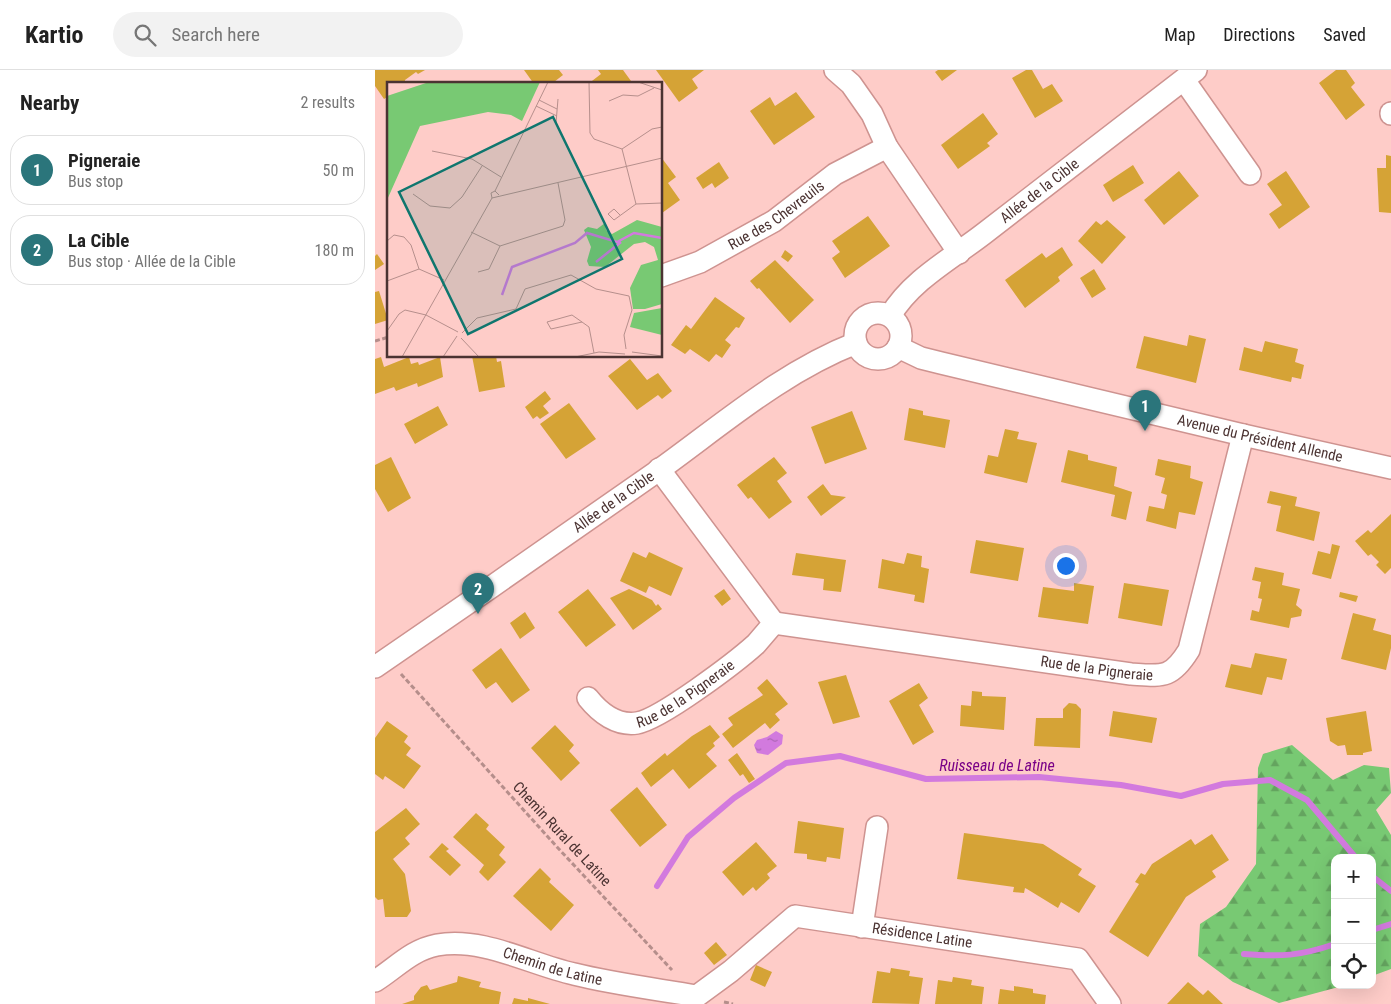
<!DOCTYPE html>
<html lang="en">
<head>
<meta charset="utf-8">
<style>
  :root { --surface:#fff; --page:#f2f2f2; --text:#222; --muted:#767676; --line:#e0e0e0; --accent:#2b757b }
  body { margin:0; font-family:"Roboto Condensed",sans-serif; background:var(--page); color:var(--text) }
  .controls { position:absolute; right:15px; bottom:15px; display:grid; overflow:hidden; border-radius:10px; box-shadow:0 5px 20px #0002 }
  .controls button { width:45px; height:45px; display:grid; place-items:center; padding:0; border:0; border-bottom:1px solid var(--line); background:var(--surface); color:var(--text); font:25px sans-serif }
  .you { position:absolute; left:690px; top:495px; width:18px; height:18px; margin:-12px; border:4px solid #fff; border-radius:50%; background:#1a73e8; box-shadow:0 0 0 8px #1a73e833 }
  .badge { display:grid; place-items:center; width:32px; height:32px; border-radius:50%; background:var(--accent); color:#fff; font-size:16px; font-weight:700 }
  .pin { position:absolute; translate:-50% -41px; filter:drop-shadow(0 1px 2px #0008) }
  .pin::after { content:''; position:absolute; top:26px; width:18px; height:15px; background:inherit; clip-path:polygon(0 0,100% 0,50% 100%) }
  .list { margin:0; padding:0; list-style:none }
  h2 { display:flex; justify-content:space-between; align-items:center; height:65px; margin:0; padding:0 20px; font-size:21px }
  h2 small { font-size:16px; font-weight:400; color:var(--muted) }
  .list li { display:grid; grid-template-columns:32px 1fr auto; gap:15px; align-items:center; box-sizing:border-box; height:70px; margin:0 10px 10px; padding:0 10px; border:1px solid var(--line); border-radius:20px }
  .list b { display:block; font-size:19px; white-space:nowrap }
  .list p { margin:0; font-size:16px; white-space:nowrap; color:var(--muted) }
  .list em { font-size:16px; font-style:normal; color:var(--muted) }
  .icon { flex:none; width:28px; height:28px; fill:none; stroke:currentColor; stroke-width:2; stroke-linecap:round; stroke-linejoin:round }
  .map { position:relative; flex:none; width:1016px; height:934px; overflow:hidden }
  header { display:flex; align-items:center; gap:30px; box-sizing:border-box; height:70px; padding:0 25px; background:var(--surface); border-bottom:1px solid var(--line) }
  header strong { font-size:24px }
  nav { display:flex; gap:28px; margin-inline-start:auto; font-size:18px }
  .search { width:350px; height:45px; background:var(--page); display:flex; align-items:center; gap:12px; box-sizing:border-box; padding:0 18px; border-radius:28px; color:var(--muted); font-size:19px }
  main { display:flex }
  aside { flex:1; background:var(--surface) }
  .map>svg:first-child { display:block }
</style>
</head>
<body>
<header>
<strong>Kartio</strong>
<div class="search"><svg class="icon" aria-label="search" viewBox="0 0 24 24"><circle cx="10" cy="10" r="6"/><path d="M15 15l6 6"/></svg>Search here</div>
<nav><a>Map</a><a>Directions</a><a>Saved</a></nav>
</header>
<main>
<aside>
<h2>Nearby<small>2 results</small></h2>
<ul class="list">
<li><span class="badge">1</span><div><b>Pigneraie</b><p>Bus stop</p></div><em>50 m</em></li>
<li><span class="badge">2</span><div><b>La Cible</b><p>Bus stop · Allée de la Cible</p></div><em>180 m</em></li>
</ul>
</aside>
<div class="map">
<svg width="1016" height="934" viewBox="0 0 1016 934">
  <defs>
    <pattern id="forest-firs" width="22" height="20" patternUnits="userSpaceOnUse" patternTransform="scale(1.25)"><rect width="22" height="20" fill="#78c973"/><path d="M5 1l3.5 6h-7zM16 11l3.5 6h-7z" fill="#64a45f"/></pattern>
    <pattern id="water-ripples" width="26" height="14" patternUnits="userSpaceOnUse" patternTransform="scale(1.25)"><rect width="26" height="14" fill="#d27ade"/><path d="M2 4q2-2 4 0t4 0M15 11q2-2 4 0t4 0" fill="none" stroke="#ac65b5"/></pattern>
  </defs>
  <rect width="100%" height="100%" fill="#feccc8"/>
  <path fill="url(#forest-firs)" d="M917 675 958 710 989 695 1014 698 1016 723 1001 740 1016 765V899L997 906V788H960V915H971L904 933 858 912 823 886 825 854 851 837 881 794 883 698 888 684Z"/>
  <path fill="url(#water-ripples)" d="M401 661 408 665 407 674 393 685 382 683 379 675 382 670 392 667Z"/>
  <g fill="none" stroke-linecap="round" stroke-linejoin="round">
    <path stroke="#d27ade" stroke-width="6" d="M997 806 1016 821
      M282 816 313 767 359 728 411 693 465 686 551 709 664 707 746 715 806 726 848 714 895 710 932 730 981 788
      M997 860 1016 854
      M869 884C906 887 925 886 960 874"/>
  </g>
  <path fill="#d5a336" d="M0 0H50L43 4 41 2 30 10V14H14V26L9 29 0 16Z
    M149 0H184L188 5 179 12 180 14H159Z
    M223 0H248L256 11 252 14H213L226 4Z
    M281 0H329L317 9 323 18 304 32Z
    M563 0H582L567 11 560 2Z
    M651 0H657L668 19 677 14 688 31 660 48 637 8Z
    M961 0H971L980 13 976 17 990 35 971 50 944 13Z
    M421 22 440 47 399 75 375 41 395 27 400 36Z
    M608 43 623 64 612 73 615 76 583 99 566 75Z
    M1011 85 1016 86V143L1004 142 1002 98H1011Z
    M286 87 301 107 293 113 305 130 287 143Z
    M344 92 354 108 340 118 337 113 328 119 321 108Z
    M758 95 769 113 738 132 728 115Z
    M804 101 824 126 789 155 769 130Z
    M911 101 935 137 904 159 894 144 907 135 892 114Z
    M493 146 515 176 470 208 457 188 465 182 457 171Z
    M732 150 751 167 727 194 703 171 721 151 726 155Z
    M687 177 698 195 683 207 685 211 650 238 630 210 667 183 671 188Z
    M410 180 418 186 413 192 406 187Z
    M2 184 9 194 0 200V186Z
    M400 190 439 230 415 253 384 218 382 219 375 211Z
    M719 199 731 219 717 228 705 208Z
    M4 221 13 250 0 254V222Z
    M340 227 370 248 364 258 361 257 350 270 356 275 347 288 341 284 334 292 315 279 310 284 296 275 311 255 316 259Z
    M814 265 831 269 821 313 761 298 769 266 812 276Z
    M890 271 923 279 920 292 929 295 926 309 917 307 916 312 864 300 869 277 887 282Z
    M97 286H121L122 292 126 291 130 317 104 322Z
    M6 287 9 297 34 287 36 294 43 292 44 295 65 287 68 307 43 317 42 313 21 321 19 317 0 324V289Z
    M255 289 272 310 283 303 297 321 287 329 283 325 262 340 233 306Z
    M170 321 176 329 168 336 174 343 165 349 162 346 158 349 150 337Z
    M194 333 221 369 191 389 165 354Z
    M63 336 73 355 40 374 29 354Z
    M534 338 548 341V345L575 350 570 378 529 370Z
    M477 341 492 379 450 394 436 357Z
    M630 359 644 362 642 369 662 373 652 413 609 403 613 385 623 387Z
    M693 380 713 385V390L742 397 739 416 757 422 751 450 736 446 740 425 686 412Z
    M16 387 36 428 13 442 0 419V395Z
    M399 387 412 403 402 411 417 432 394 449 376 427 373 429 362 415Z
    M783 389 816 396 815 408 828 412 820 445 804 442 801 459 771 451 774 436 789 439 792 425 786 423 790 408 780 405Z
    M448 414 456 425 471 427 446 446 432 427Z
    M895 421 922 427 920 436 945 442 939 471 901 461 906 436 892 433Z
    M1016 444V498L1010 504 1001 495 1004 492 996 484 993 486 980 471 993 460 996 463Z
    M601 470 649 478 643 511 595 503Z
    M957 474 965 476 956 509 937 504 943 481 955 484Z
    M258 482 271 488 274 482 308 498 296 526 274 516 271 523 245 511Z
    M421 483 471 490 466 522 448 520 449 509 417 505Z
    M532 483 547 486 546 497 554 499 549 533 539 531 540 525 503 518 507 489 529 494Z
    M880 497 909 503 907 515 925 519 921 535 927 540 926 546 916 548 914 558 875 550 877 540 884 542 887 529 883 528 886 512 877 510Z
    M699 513 719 516 713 554 663 547 668 517 699 521Z
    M749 513 794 520 787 556 743 548Z
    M213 519 241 555 211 577 183 542Z
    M254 519 277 530 281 536 283 534 287 539 258 560 235 528Z
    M349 519 356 529 347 536 339 526Z
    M965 522 983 526 981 532 964 527Z
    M150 542 160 558 145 569 135 553Z
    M978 543 1001 549 998 560 1016 565V578L1011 600 966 589Z
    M126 578 155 620 137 633 121 612 111 619 97 600Z
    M880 583 912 589 907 610 892 607 887 625 850 617 856 594 876 598Z
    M471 605 485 647 458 654 443 612Z
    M392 609 413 634 400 644 405 650 395 659 390 653 358 678 347 664 358 655 353 648 388 625 382 618Z
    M544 613 553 628 544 635 559 662 538 675 514 631Z
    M597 621 607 622V626L631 627 629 660 585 656 586 635 596 636Z
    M694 633 701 634 706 639 705 678 659 676 661 648H688V639Z
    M738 641 782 648 777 673 734 666Z
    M991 641 997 681 988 683V685H972L970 675 963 676 955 671 951 648Z
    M12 651 33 666 29 672 36 678 31 685 46 696 29 719 10 706 8 710 0 704V668Z
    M180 655 199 675 194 681 205 693 186 711 156 678Z
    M335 655 345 667 338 673 340 676 331 684 342 696 314 719 298 699 276 717 266 703 290 683 292 686 317 666Z
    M362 683 380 709 374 713 368 704 365 706 353 690Z
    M262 717 292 755 265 777 235 740Z
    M31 738 45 754 30 768 35 774 18 789 30 804 36 841 32 847H10L8 829 3 830 0 827V762Z
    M101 743 114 755 111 759 130 777 124 785 131 792 113 811 104 802 109 795 78 767Z
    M423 751 469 758 465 789 452 787 451 792 432 789V784L419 783Z
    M589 763 668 774 707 799 703 805 721 816 704 843 686 832 683 838 652 819 650 818 649 823 638 822 639 817 582 809Z
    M837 764 854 790 837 801 841 807 811 827 773 887 734 862 764 814 760 812 766 803 770 805 777 794 816 769 820 775Z
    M381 772 402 796 392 804 395 808 381 821 378 817 368 826 347 802Z
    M67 773 74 779 71 781 86 795 75 806 54 787Z
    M165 798 176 809 174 812 199 835 176 861 138 826Z
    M341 872 352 885 339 895 329 883Z
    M381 895 397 902 390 917 375 910Z
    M516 898 535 901 534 906 548 908 544 934 497 933 502 901 515 903Z
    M83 906 106 912 104 917 126 922 124 934H27L39 930V926L46 917 52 915 55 920 82 912Z
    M578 907 597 910 596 915 609 917 607 934H560L563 910 577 912Z
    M813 912 828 925 833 920 848 934H792Z
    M639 916 658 919V923L671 925 670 934H623L625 919 639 921Z
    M139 928 153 931V928L175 934H137Z"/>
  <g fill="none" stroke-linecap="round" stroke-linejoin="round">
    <g stroke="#ce9390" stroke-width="24">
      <g id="minor">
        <path d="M460 0 476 14 497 44 512 77 584 183"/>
        <path d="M809 10 875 104"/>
        <path d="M1016 44V43"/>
        <path id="s1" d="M286 206 325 192 399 151 460 104 512 77"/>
        <circle cx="503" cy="266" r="23"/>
        <path id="s2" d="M515 246C537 209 578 188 611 162 681 108 751 54 821 0"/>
        <path id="s3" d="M523 277 546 288 566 293 868 365 1016 398"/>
        <path id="s4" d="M399 553 756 604C788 606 796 609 814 580L868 365"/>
        <path id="s5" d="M0 597C95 532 190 466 284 400 348 354 407 302 481 273"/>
        <path id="s6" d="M213 628C225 643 242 656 262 653 286 649 361 592 381 574 387 567 393 560 399 553L284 399"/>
        <path d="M487 857 502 757"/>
        <path id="s7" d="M0 911C21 898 36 880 62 875 109 867 154 894 199 904 239 914 281 919 322 926L356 901 420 846 703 889 735 934"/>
      </g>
    </g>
    <path stroke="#b58e8b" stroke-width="3" stroke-dasharray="5 2.5" stroke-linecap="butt" d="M0 271 14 267
      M26 604 182 777 297 900
      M349 932 358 934"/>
    <use href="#minor" stroke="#fff" stroke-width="21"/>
  </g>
  <g text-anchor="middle" stroke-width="4" stroke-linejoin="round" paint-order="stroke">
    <g font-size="15" fill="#4b3332" stroke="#feccc8">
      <text dy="5" stroke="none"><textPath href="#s2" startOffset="196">Allée de la Cible</textPath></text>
      <text dy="5" stroke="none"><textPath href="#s1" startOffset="131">Rue des Chevreuils</textPath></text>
      <text dy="5" stroke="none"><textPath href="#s3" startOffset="374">Avenue du Président Allende</textPath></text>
      <text dy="5" stroke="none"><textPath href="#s5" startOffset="290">Allée de la Cible</textPath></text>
      <text dy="5" stroke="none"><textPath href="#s4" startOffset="326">Rue de la Pigneraie</textPath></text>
      <text dy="5" stroke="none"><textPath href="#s6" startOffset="114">Rue de la Pigneraie</textPath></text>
      <text transform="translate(187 764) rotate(47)" y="5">Chemin Rural de Latine</text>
      <text dy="5" stroke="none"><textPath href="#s7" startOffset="594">Résidence Latine</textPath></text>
      <text dy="5" stroke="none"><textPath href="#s7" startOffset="191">Chemin de Latine</textPath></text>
    </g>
    <g font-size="16" font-style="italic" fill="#790087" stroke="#feccc8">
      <text x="622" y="701">Ruisseau de Latine</text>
    </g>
  </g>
  <g transform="translate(12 12)">
    <rect width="275" height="275" fill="#feccc8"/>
    <path d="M42 0H153L135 39 124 33 101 30 33 44 0 118V14ZM250 138 275 145V222L258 227H246L243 206 254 183 271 178 267 165 258 160 247 162 218 185 202 184 200 179 204 165 197 148 201 145 210 147 218 141 219 148 225 152ZM275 226V253L243 245 247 231Z" fill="#78c973"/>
    <path fill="none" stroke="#d27ade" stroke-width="2.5" d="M209 180 234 160M115 213 125 185 188 161 200 151 230 160 247 151 275 156"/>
    <path fill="none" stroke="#b68f8c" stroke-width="1" d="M202 0 203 51 207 57 235 67 249 122M251 0 275 8M152 18 170 27M222 19 236 13 251 14 267 6M149 24 170 34M169 41 171 17M235 67 265 47 275 45M45 69 85 77 114 95M108 109 161 0M26 112 43 124 63 126 75 115 95 84M105 116 275 76M233 133 227 127 221 132 227 138 249 122 275 121M84 150 113 164 102 187 91 190M0 159 7 153 17 155 24 163 32 187 57 198M113 164 176 144 178 138 171 101M0 199 32 187M195 240 164 247 160 240 185 233 195 240 202 245 207 271M0 249 12 232 18 228 39 233 71 250M75 251 90 236 129 227 138 207 184 193 209 207 242 214 245 228 237 253 239 267M74 256 92 275M245 270 275 274M15 275 105 116 104 111 108 109 112 113M56 275 70 254M188 275 212 270 238 272"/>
    <path fill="#0f766e" fill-opacity="0.15" stroke="#0f766e" stroke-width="2.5" d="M166 35 235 177 81 252 12 110Z"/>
    <rect width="275" height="275" fill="none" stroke="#4b3332" stroke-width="2.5"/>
  </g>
</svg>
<div class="controls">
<button>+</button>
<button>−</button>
<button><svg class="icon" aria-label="locate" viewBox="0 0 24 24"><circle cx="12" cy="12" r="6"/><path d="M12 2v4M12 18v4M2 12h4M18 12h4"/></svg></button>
</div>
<div class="you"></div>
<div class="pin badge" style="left:770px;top:361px">1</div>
<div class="pin badge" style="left:103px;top:544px">2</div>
</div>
</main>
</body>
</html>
